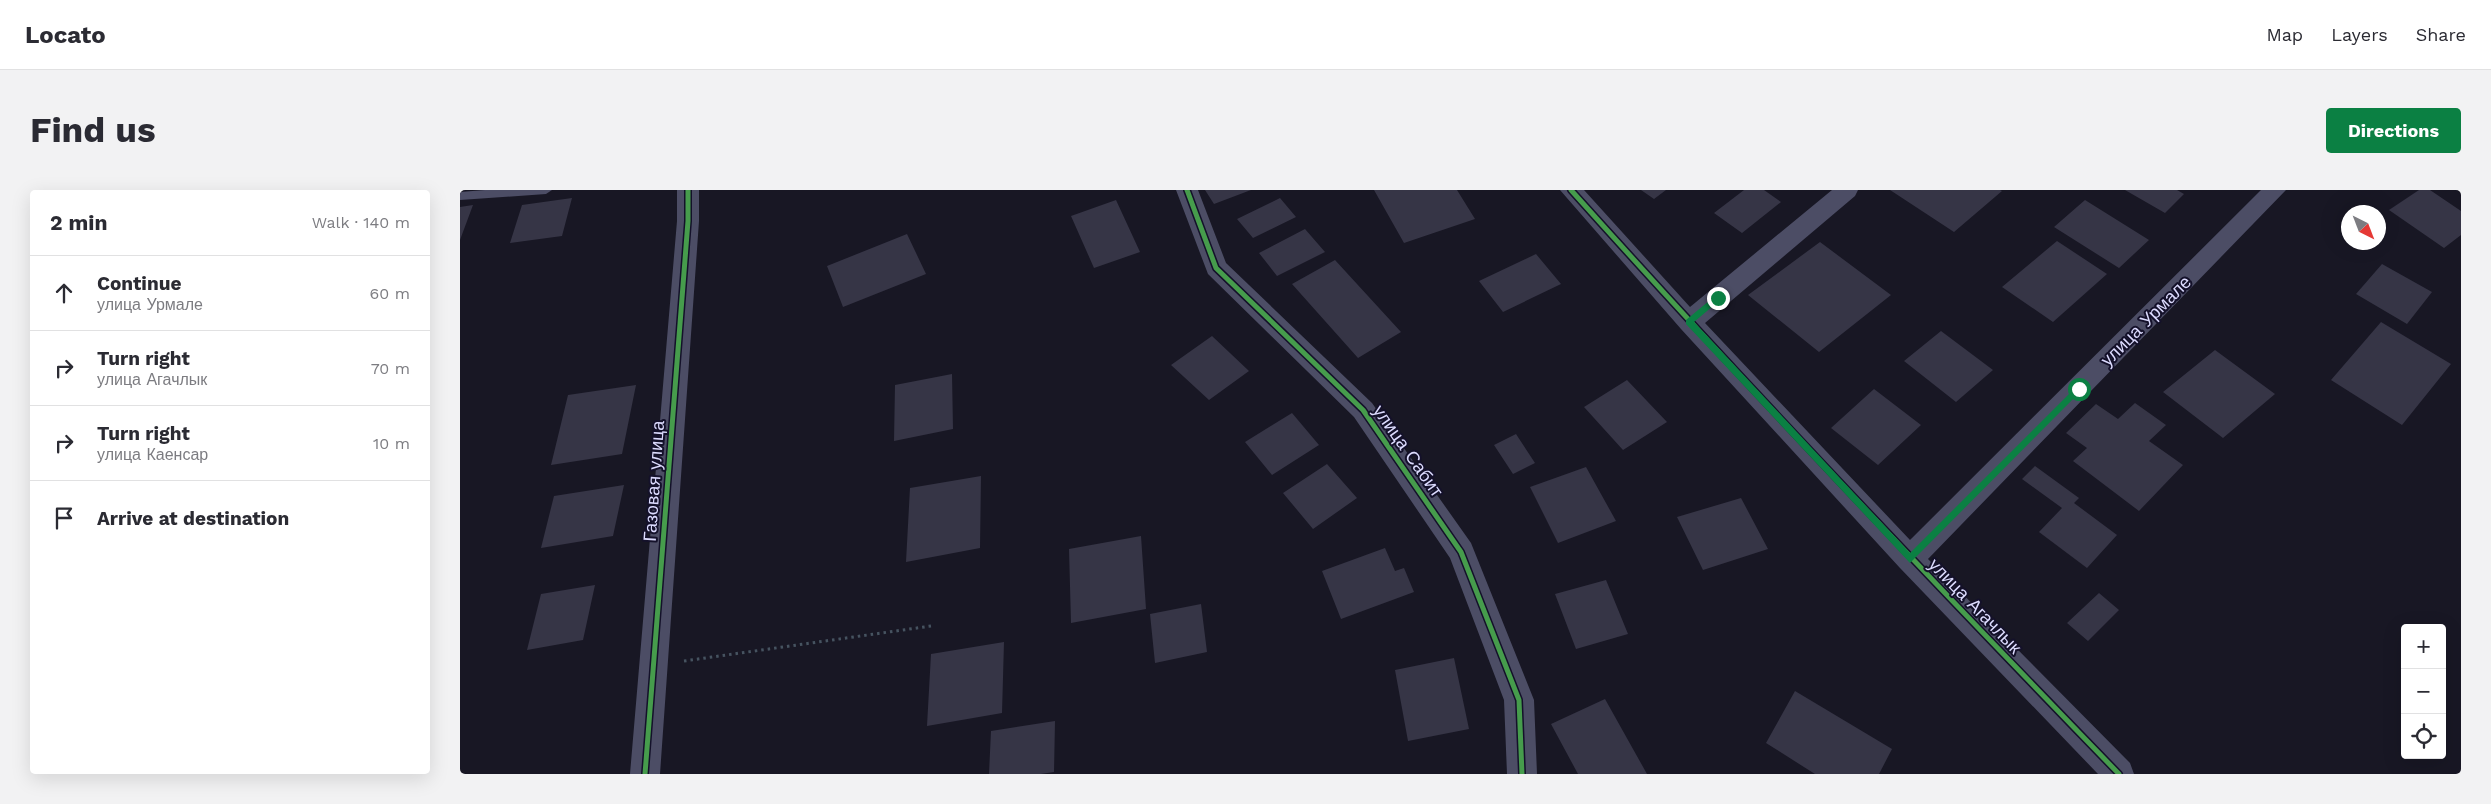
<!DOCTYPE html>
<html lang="en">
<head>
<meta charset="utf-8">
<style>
  :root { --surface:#fff; --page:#f2f2f3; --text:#2b2b33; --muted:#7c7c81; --line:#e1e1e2; --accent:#0b8043 }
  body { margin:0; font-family:"Work Sans",sans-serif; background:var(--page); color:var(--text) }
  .controls { position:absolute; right:15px; bottom:15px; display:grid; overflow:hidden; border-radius:5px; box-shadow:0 5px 20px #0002 }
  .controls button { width:45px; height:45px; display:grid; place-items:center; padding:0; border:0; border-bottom:1px solid var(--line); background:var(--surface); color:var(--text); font:25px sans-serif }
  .compass { position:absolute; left:1881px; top:15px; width:45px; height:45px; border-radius:50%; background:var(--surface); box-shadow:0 5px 20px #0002; rotate:138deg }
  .stop { position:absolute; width:15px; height:15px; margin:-11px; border:4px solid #0b8043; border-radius:50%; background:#fff }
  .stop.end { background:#0b8043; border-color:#fff; box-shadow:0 1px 5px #0008 }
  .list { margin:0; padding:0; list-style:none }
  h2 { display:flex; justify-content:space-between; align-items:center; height:65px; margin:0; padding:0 20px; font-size:21px }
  h2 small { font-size:16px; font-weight:400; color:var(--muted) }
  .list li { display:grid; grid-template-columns:32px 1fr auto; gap:15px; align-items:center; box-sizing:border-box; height:75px; padding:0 20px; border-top:1px solid var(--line) }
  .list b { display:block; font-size:19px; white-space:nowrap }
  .list p { margin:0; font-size:16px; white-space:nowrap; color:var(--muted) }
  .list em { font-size:16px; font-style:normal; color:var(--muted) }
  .icon { flex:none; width:28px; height:28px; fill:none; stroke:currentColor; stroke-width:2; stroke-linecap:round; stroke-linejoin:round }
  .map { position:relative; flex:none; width:2001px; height:584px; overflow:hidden; border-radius:5px }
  header { display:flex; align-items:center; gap:30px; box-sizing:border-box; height:70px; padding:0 25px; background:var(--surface); border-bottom:1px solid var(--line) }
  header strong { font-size:24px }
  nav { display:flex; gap:28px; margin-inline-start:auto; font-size:18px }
  .intro { display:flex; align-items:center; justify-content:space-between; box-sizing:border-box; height:120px; padding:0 30px }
  h1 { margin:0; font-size:35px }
  .button { padding:12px 22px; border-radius:5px; background:var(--accent); color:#fff; font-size:18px; font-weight:700 }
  main { display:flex; gap:30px; padding:0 30px }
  aside { flex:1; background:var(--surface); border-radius:5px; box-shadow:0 5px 20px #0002 }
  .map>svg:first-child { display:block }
</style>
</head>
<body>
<header>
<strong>Locato</strong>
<nav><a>Map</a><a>Layers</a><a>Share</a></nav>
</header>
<div class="intro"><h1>Find us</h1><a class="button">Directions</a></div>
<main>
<aside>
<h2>2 min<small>Walk · 140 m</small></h2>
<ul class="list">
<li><svg class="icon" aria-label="ahead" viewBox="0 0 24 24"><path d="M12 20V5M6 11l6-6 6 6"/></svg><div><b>Continue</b><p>улица Урмале</p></div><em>60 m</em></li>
<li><svg class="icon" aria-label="right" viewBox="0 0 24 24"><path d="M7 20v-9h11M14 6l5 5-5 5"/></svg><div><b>Turn right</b><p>улица Агачлык</p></div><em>70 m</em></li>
<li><svg class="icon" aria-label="right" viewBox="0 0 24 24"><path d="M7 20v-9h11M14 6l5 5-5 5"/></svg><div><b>Turn right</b><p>улица Каенсар</p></div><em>10 m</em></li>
<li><svg class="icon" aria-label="arrive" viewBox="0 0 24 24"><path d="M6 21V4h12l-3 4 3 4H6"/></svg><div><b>Arrive at destination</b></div></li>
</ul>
</aside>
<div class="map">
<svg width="2001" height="584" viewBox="0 0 2001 584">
  <rect width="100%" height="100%" fill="#181724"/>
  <path fill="#363546" d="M745 0H791L754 14Z
    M914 0H997L1015 29 944 53Z
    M1181 0H1206L1194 9Z
    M1284 0H1304L1321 12 1282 43 1254 23Z
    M1430 0H1540L1542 1 1494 42Z
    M1665 0H1717L1724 4 1705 23Z
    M1959 0H1970L2001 21V45L1984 58 1929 20Z
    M112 8 102 46 50 53 62 15Z
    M820 8 836 27 793 48 777 29Z
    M656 10 680 62 634 78 611 26Z
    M1625 10 1689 50 1659 78 1594 37Z
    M13 15 0 50V17Z
    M845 39 865 62 817 86 799 63Z
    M447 44 466 84 383 117 367 76Z
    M1597 51 1647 84 1593 132 1542 97Z
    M1360 52 1431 105 1359 162 1288 105Z
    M1076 64 1101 94 1043 122 1019 91Z
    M875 70 941 142 898 168 832 94Z
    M1922 74 1972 102 1947 134 1896 104Z
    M1921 132 1991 174 1942 235 1871 190Z
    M1481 141 1533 180 1496 212 1444 171Z
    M752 146 789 181 749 210 711 175Z
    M1755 160 1815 204 1763 248 1703 202Z
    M492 184 493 239 434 251 435 195Z
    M1167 190 1207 232 1163 260 1124 217Z
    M176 195 162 264 91 275 108 205Z
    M1414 199 1461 235 1418 275 1371 238Z
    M1675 213 1706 235 1689 251 1723 275 1679 321 1613 271 1627 258 1606 243 1636 214 1658 229Z
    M832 223 859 255 812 285 785 252Z
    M1056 244 1075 273 1053 284 1034 255Z
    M867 274 897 308 853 339 823 303Z
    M1575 276 1619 308 1614 313 1657 345 1627 378 1579 342 1602 318 1562 289Z
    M1126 277 1156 331 1098 353 1070 297Z
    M521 286 520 358 446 372 450 298Z
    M164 295 153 346 81 358 94 306Z
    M1281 308 1308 359 1243 380 1217 327Z
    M681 346 686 419 611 433 609 359Z
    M925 358 935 381 944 378 954 402 881 429 862 381Z
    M1146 390 1168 444 1116 459 1095 404Z
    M135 395 123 450 67 460 81 404Z
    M1639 403 1659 420 1628 451 1607 433Z
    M741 414 747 462 695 473 690 424Z
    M544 452 542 523 467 536 471 464Z
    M994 468 1009 539 948 551 935 480Z
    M1335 501 1432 559 1419 584H1355L1306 553Z
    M1145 509 1187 584H1118L1091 534Z
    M595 531 594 582 581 584H529L531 541Z"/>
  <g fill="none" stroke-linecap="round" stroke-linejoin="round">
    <path stroke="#465360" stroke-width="3" stroke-dasharray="2.5 4" stroke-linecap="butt" d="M224 471 471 436"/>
    <path fill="#4c4d65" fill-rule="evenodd" d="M25 0H92L86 4 0 10V2Z"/>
    <path fill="#4c4d65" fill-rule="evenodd" d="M217 0H239V31L200 584H170L217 31Z
      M716 0H738L766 73 912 213 1011 353 1074 510 1077 584H1047L1044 510 990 368 894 227 748 84Z
      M1100 0H1124L1230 117 1372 0H1398L1395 6 1245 133 1450 350 1801 0H1826L1468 369 1670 573 1674 584H1638L1440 378 1221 139Z"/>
    <g stroke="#14112a" stroke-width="8">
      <path id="cycleway" d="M727 0 756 78 903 220 1001 362 1059 510 1062 584
        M1111 0C1289 199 1473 392 1659 584
        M185 584 228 31V0"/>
    </g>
    <use href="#cycleway" stroke="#469c4c" stroke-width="5"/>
  </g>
  <path fill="#0b8043" d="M1255 106H1260V110L1234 132 1450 363 1616 197 1619 196 1623 199 1450 373 1226 134V130Z"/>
  <g text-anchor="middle" stroke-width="4" stroke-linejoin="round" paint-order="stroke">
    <g font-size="18" fill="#dcdbfe" stroke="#14112a">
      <text transform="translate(1686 131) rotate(-45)" y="6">улица Урмале</text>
      <text transform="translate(948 261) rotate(55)" y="6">улица Сабит</text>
      <text transform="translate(194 291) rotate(-86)" y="6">Газовая улица</text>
      <text transform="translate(1515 416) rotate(46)" y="6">улица Агачлык</text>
    </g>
  </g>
</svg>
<div class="controls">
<button>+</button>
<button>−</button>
<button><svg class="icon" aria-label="locate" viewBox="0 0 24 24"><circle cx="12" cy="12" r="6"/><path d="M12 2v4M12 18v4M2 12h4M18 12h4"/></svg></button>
</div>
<svg class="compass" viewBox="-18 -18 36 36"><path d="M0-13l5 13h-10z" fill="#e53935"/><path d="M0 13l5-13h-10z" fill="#7c7c81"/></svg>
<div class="stop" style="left:1619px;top:199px"></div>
<div class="stop end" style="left:1258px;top:108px"></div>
</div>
</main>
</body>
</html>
